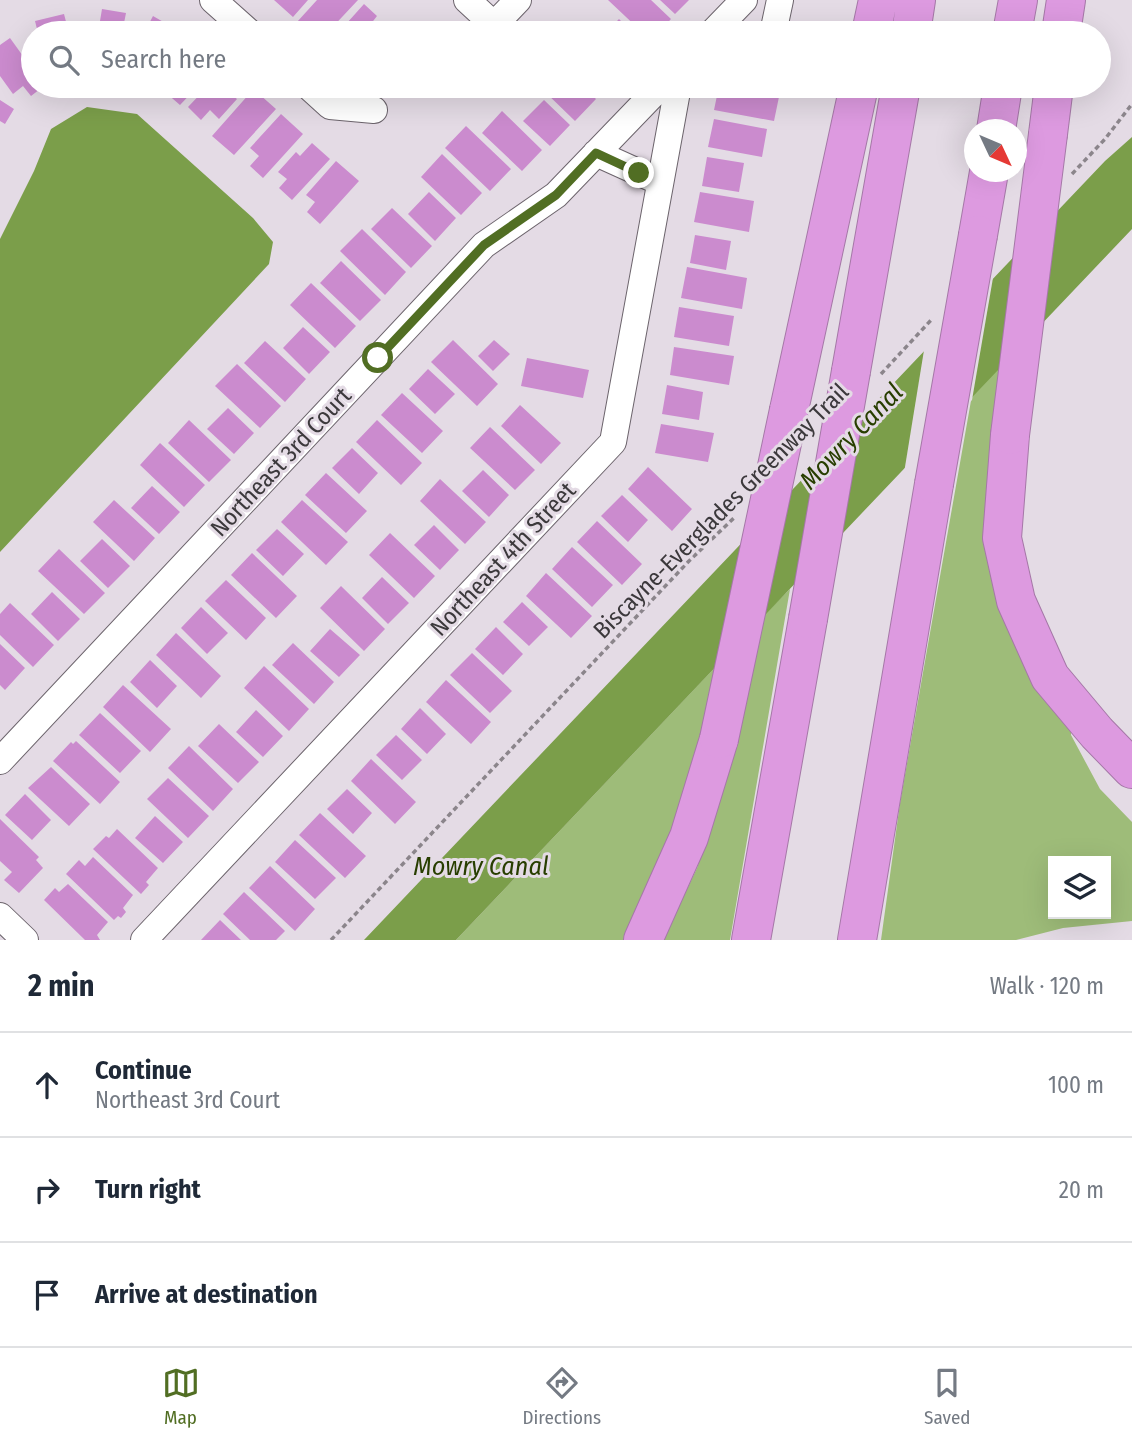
<!DOCTYPE html>
<html lang="en">
<head>
<meta charset="utf-8">
<style>
  :root { --surface:#fff; --page:#f2f2f3; --text:#1f2937; --muted:#747a83; --line:#e0e1e3; --accent:#516e23 }
  body { margin:0; font-family:"Fira Sans Condensed",sans-serif; background:var(--page); color:var(--text) }
  .controls { position:absolute; right:21px; bottom:21px; display:grid; overflow:hidden; border-radius:0px; box-shadow:0 7px 28px #0002 }
  .controls button { width:63px; height:63px; display:grid; place-items:center; padding:0; border:0; border-bottom:2px solid var(--line); background:var(--surface); color:var(--text); font:35px sans-serif }
  .compass { position:absolute; left:964px; top:119px; width:63px; height:63px; border-radius:50%; background:var(--surface); box-shadow:0 7px 28px #0002; rotate:134deg }
  .stop { position:absolute; width:21px; height:21px; margin:-16px; border:5px solid #516e23; border-radius:50%; background:#fff }
  .stop.end { background:#516e23; border-color:#fff; box-shadow:0 2px 7px #0008 }
  .list { margin:0; padding:0; list-style:none }
  h2 { display:flex; justify-content:space-between; align-items:center; height:91px; margin:0; padding:0 28px; font-size:30px }
  h2 small { font-size:23px; font-weight:400; color:var(--muted) }
  .list li { display:grid; grid-template-columns:46px 1fr auto; gap:21px; align-items:center; box-sizing:border-box; height:105px; padding:0 28px; border-top:2px solid var(--line) }
  .list b { display:block; font-size:26px; white-space:nowrap }
  .list p { margin:0; font-size:23px; white-space:nowrap; color:var(--muted) }
  .list em { font-size:23px; font-style:normal; color:var(--muted) }
  .icon { flex:none; width:38px; height:38px; fill:none; stroke:currentColor; stroke-width:2; stroke-linecap:round; stroke-linejoin:round }
  .map { position:relative; flex:none; width:1132px; height:940px; overflow:hidden }
  .search { position:absolute; background:var(--surface); box-shadow:0 7px 28px #0002; left:21px; right:21px; top:21px; height:77px; display:flex; align-items:center; gap:18px; box-sizing:border-box; padding:0 24px; border-radius:38px; color:var(--muted); font-size:26px }
  .sheet { height:406px; background:var(--surface) }
  nav { display:flex; justify-content:space-around; align-items:center; box-sizing:border-box; height:98px; border-top:2px solid var(--line); background:var(--surface); font-size:19px; color:var(--muted) }
  nav a { display:grid; justify-items:center; gap:4px }
  nav .on { color:var(--accent) }
  .map>svg:first-child { display:block }
</style>
</head>
<body>
<div class="map">
<svg width="1132" height="940" viewBox="0 0 1132 940">
  <rect width="100%" height="100%" fill="#e4dbe5"/>
  <path fill="#9ebc79" fill-rule="evenodd" d="M1005 361 988 523 1072 722 1071 735 1100 789 1132 822V921L1063 928 1016 940H881L900 803 972 395ZM1053 861H1106V914H1053Z
    M790 589 730 940H663L697 868 730 769 741 720 756 623Z
    M724 658 702 756 628 940H456Z"/>
  <path fill="#7b9e4a" d="M87 107 137 114 253 218 273 242 269 264 0 552V239L34 171 51 129Z
    M1132 137V229L456 940H364L1105 161Z"/>
  <path fill="#e4dbe5" d="M994 272 972 400 904 473 925 344Z"/>
  <path fill="#cb8bce" d="M274 0H308L293 17Z
    M317 0H358L327 33H310L297 22Z
    M608 0H651L671 19 658 33H643Z
    M660 0H689L675 14Z
    M364 4 377 16 370 25 379 33H338Z
    M102 9 126 13 122 33H92L93 26 99 27Z
    M64 14 69 33H38L35 21Z
    M153 16 179 31 178 33H144Z
    M619 19 633 33H605Z
    M10 38 33 70V86H44L31 96 23 86 13 94 0 76V45Z
    M158 86H198L180 105Z
    M208 86H240L232 95 237 99 219 119 210 110 201 120 188 107Z
    M539 86H583L596 99 575 121Z
    M719 86H745L780 92 774 121 714 110Z
    M250 93 256 98 259 94 276 109 234 155 212 136Z
    M0 100 14 109 5 124 0 121Z
    M544 100 570 125 550 146 523 121Z
    M502 111 542 150 522 171 482 133Z
    M281 114 303 134 263 178 250 166 259 156 250 148Z
    M714 119 767 129 762 157 708 147Z
    M466 126 511 169 490 191 445 148Z
    M312 143 330 159 292 200 279 188 287 179 278 172 296 152 300 156Z
    M442 154 482 193 461 215 421 177Z
    M707 157 744 163 739 192 702 186Z
    M336 161 359 181 320 224 307 212 315 202 306 195Z
    M429 192 456 218 435 241 408 214Z
    M700 192 754 201 749 232 694 222Z
    M392 208 432 246 411 268 371 229Z
    M362 229 406 272 385 295 340 251Z
    M695 235 731 241 726 270 690 263Z
    M341 261 381 300 360 321 320 283Z
    M687 267 747 278 742 309 681 298Z
    M311 283 356 326 335 348 290 305Z
    M679 307 734 316 729 346 674 337Z
    M303 327 330 352 309 374 283 348Z
    M453 340 498 384 477 406 431 362Z
    M494 340 510 354 493 371 478 356Z
    M265 341 306 379 285 402 244 363Z
    M674 347 734 356 729 385 670 375Z
    M527 358 589 370 583 398 521 386Z
    M237 364 281 406 260 428 215 386Z
    M428 369 455 394 435 414 409 389Z
    M667 385 703 392 699 420 662 414Z
    M402 393 443 431 422 453 381 415Z
    M520 405 561 443 541 464 501 426Z
    M228 408 254 433 234 454 207 429Z
    M189 420 231 460 209 482 168 443Z
    M377 420 422 463 401 485 356 442Z
    M661 424 714 433 708 462 655 453Z
    M490 427 535 470 515 490 470 448Z
    M160 443 205 485 184 507 140 465Z
    M352 448 378 473 359 494 332 468Z
    M648 467 692 509 672 531 628 489Z
    M483 470 509 495 489 517 462 491Z
    M326 473 367 511 346 533 305 495Z
    M440 479 486 522 465 544 420 501Z
    M152 486 180 512 159 534 131 508Z
    M622 495 648 520 628 542 601 516Z
    M114 500 155 538 134 561 93 522Z
    M302 500 348 542 326 565 281 522Z
    M597 521 642 564 622 585 577 542Z
    M434 525 459 550 440 570 414 545Z
    M277 529 304 554 283 576 256 550Z
    M390 533 435 576 414 598 369 555Z
    M102 539 130 566 108 588 80 561Z
    M572 547 613 585 592 607 552 569Z
    M59 549 105 593 84 614 38 571Z
    M252 553 297 596 276 618 231 575Z
    M546 573 592 616 571 638 526 596Z
    M382 577 409 603 388 624 362 598Z
    M226 580 266 618 246 640 205 601Z
    M341 586 385 629 364 651 320 608Z
    M52 592 80 619 58 641 31 614Z
    M522 602 548 627 529 646 503 622Z
    M10 603 54 645 33 667 0 635V614Z
    M201 607 228 633 207 654 181 628Z
    M496 627 523 654 503 675 475 649Z
    M330 629 360 655 339 677 310 651Z
    M176 633 221 676 201 698 156 655Z
    M293 643 334 682 314 704 272 665Z
    M0 644 25 668 5 690 0 685Z
    M472 653 512 691 490 713 450 675Z
    M150 660 177 686 157 708 130 682Z
    M264 666 309 709 289 731 244 688Z
    M446 680 491 722 471 744 426 702Z
    M123 685 171 729 150 752 103 707Z
    M420 708 446 734 427 754 401 729Z
    M256 710 283 736 263 757 236 732Z
    M100 713 141 751 120 773 79 735Z
    M219 724 259 762 238 783 198 746Z
    M396 735 422 760 402 780 376 755Z
    M76 741 120 782 100 804 53 761 71 742 73 744Z
    M189 746 233 789 213 811 168 768Z
    M371 759 416 802 395 824 351 781Z
    M51 767 90 804 69 826 28 788Z
    M168 778 209 816 188 838 147 799Z
    M347 789 372 813 353 834 327 809Z
    M25 794 51 820 32 840 5 815Z
    M320 813 366 856 345 878 299 835Z
    M155 816 183 842 163 863 135 838Z
    M0 819 39 857 36 860 43 868 19 893 4 880 12 872 0 861Z
    M117 829 158 868 146 882 149 885 141 894 93 849 106 836 109 838Z
    M295 840 336 878 315 899 275 862Z
    M93 857 133 895 123 908 126 912 121 918 118 916 114 920 66 874 79 860 85 866Z
    M270 866 315 909 295 931 249 888Z
    M68 884 108 922 97 935 100 940H85L44 900 55 888 59 892Z
    M244 892 285 931 276 940H250L223 914Z
    M220 920 241 940H201Z"/>
  <g fill="none" stroke-linecap="round" stroke-linejoin="round">
    <g stroke="#6c646c" stroke-width="28">
      <path id="minor" d="M213 0 250 33
        M467 0 494 25 518 0
        M712 33 744 0
        M773 33 780 0
        M308 86 330 106 374 110
        M596 153 660 182
        M0 761 484 245 556 195 661 86
        M0 916 25 940
        M144 940 613 442 678 86"/>
    </g>
    <g stroke="#a578a7" stroke-width="40">
      <path id="highway" d="M871 33 878 0
        M911 33 916 0
        M1012 33 1018 0
        M1061 33 1066 0
        M996 130 1003 86
        M1048 134 1054 86
        M978 235 989 172
        M851 371 901 86
        M789 410 859 86
        M1010 435 1002 538 1016 601 1050 677 1097 733 1132 769
        M643 940 689 837 719 739
        M751 940 808 619
        M857 940 934 484"/>
    </g>
    <path stroke="#8b858b" stroke-width="3.5" stroke-dasharray="5 3.5" stroke-linecap="butt" d="M1072 174 1105 139 1132 104
      M881 374 933 318
      M331 940 689 561 736 516"/>
    <use href="#minor" stroke="#fff" stroke-width="26"/>
    <use href="#highway" stroke="#dd9ae0" stroke-width="38"/>
    <g stroke="#a578a7" stroke-width="40" stroke-linecap="butt">
      <path id="highway-bridge" d="M1010 435 1048 134
        M934 484 978 235
        M808 619 851 371
        M719 739 789 410"/>
    </g>
    <use href="#highway-bridge" stroke="#dd9ae0" stroke-width="38"/>
  </g>
  <g fill="none" stroke-linecap="round" stroke-linejoin="round">
    <path stroke="#516e23" stroke-width="9" d="M378 358 484 245 556 195 596 153 639 173"/>
  </g>
  <g text-anchor="middle" stroke-width="6" stroke-linejoin="round" paint-order="stroke">
    <g font-size="24" fill="#3c393c" stroke="#e4dbe5">
      <text transform="translate(281 462) rotate(-47)" y="8">Northeast 3rd Court</text>
      <text transform="translate(721 511) rotate(-45)" y="8">Biscayne-Everglades Greenway Trail</text>
      <text transform="translate(503 559) rotate(-47)" y="8">Northeast 4th Street</text>
    </g>
    <g font-size="26" font-style="italic" fill="#283e00" stroke="#e4dbe5">
      <text transform="translate(851 436) rotate(-46)" y="9">Mowry Canal</text>
      <text x="481" y="875">Mowry Canal</text>
    </g>
  </g>
</svg>
<div class="controls">
<button><svg class="icon" aria-label="layers" viewBox="0 0 24 24"><path d="M12 4l9 5-9 5-9-5zM3 14l9 5 9-5"/></svg></button>
</div>
<svg class="compass" viewBox="-18 -18 36 36"><path d="M0-13l5 13h-10z" fill="#e53935"/><path d="M0 13l5-13h-10z" fill="#747a83"/></svg>
<div class="stop" style="left:378px;top:358px"></div>
<div class="stop end" style="left:639px;top:173px"></div>
<div class="search"><svg class="icon" aria-label="search" viewBox="0 0 24 24"><circle cx="10" cy="10" r="6"/><path d="M15 15l6 6"/></svg>Search here</div>
</div>
<section class="sheet">
<h2>2 min<small>Walk · 120 m</small></h2>
<ul class="list">
<li><svg class="icon" aria-label="ahead" viewBox="0 0 24 24"><path d="M12 20V5M6 11l6-6 6 6"/></svg><div><b>Continue</b><p>Northeast 3rd Court</p></div><em>100 m</em></li>
<li><svg class="icon" aria-label="right" viewBox="0 0 24 24"><path d="M7 20v-9h11M14 6l5 5-5 5"/></svg><div><b>Turn right</b></div><em>20 m</em></li>
<li><svg class="icon" aria-label="arrive" viewBox="0 0 24 24"><path d="M6 21V4h12l-3 4 3 4H6"/></svg><div><b>Arrive at destination</b></div></li>
</ul>
</section>
<nav>
<a class="on"><svg class="icon" aria-label="map" viewBox="0 0 24 24"><path d="M3 6l6-2 6 2 6-2v14l-6 2-6-2-6 2zM9 4v14M15 6v14"/></svg>Map</a>
<a><svg class="icon" aria-label="directions" viewBox="0 0 24 24"><path d="M12 3l9 9-9 9-9-9zM9 14v-3h6M13 9l2 2-2 2"/></svg>Directions</a>
<a><svg class="icon" aria-label="saved" viewBox="0 0 24 24"><path d="M7 4h10v16l-5-4-5 4z"/></svg>Saved</a>
</nav>
</body>
</html>
